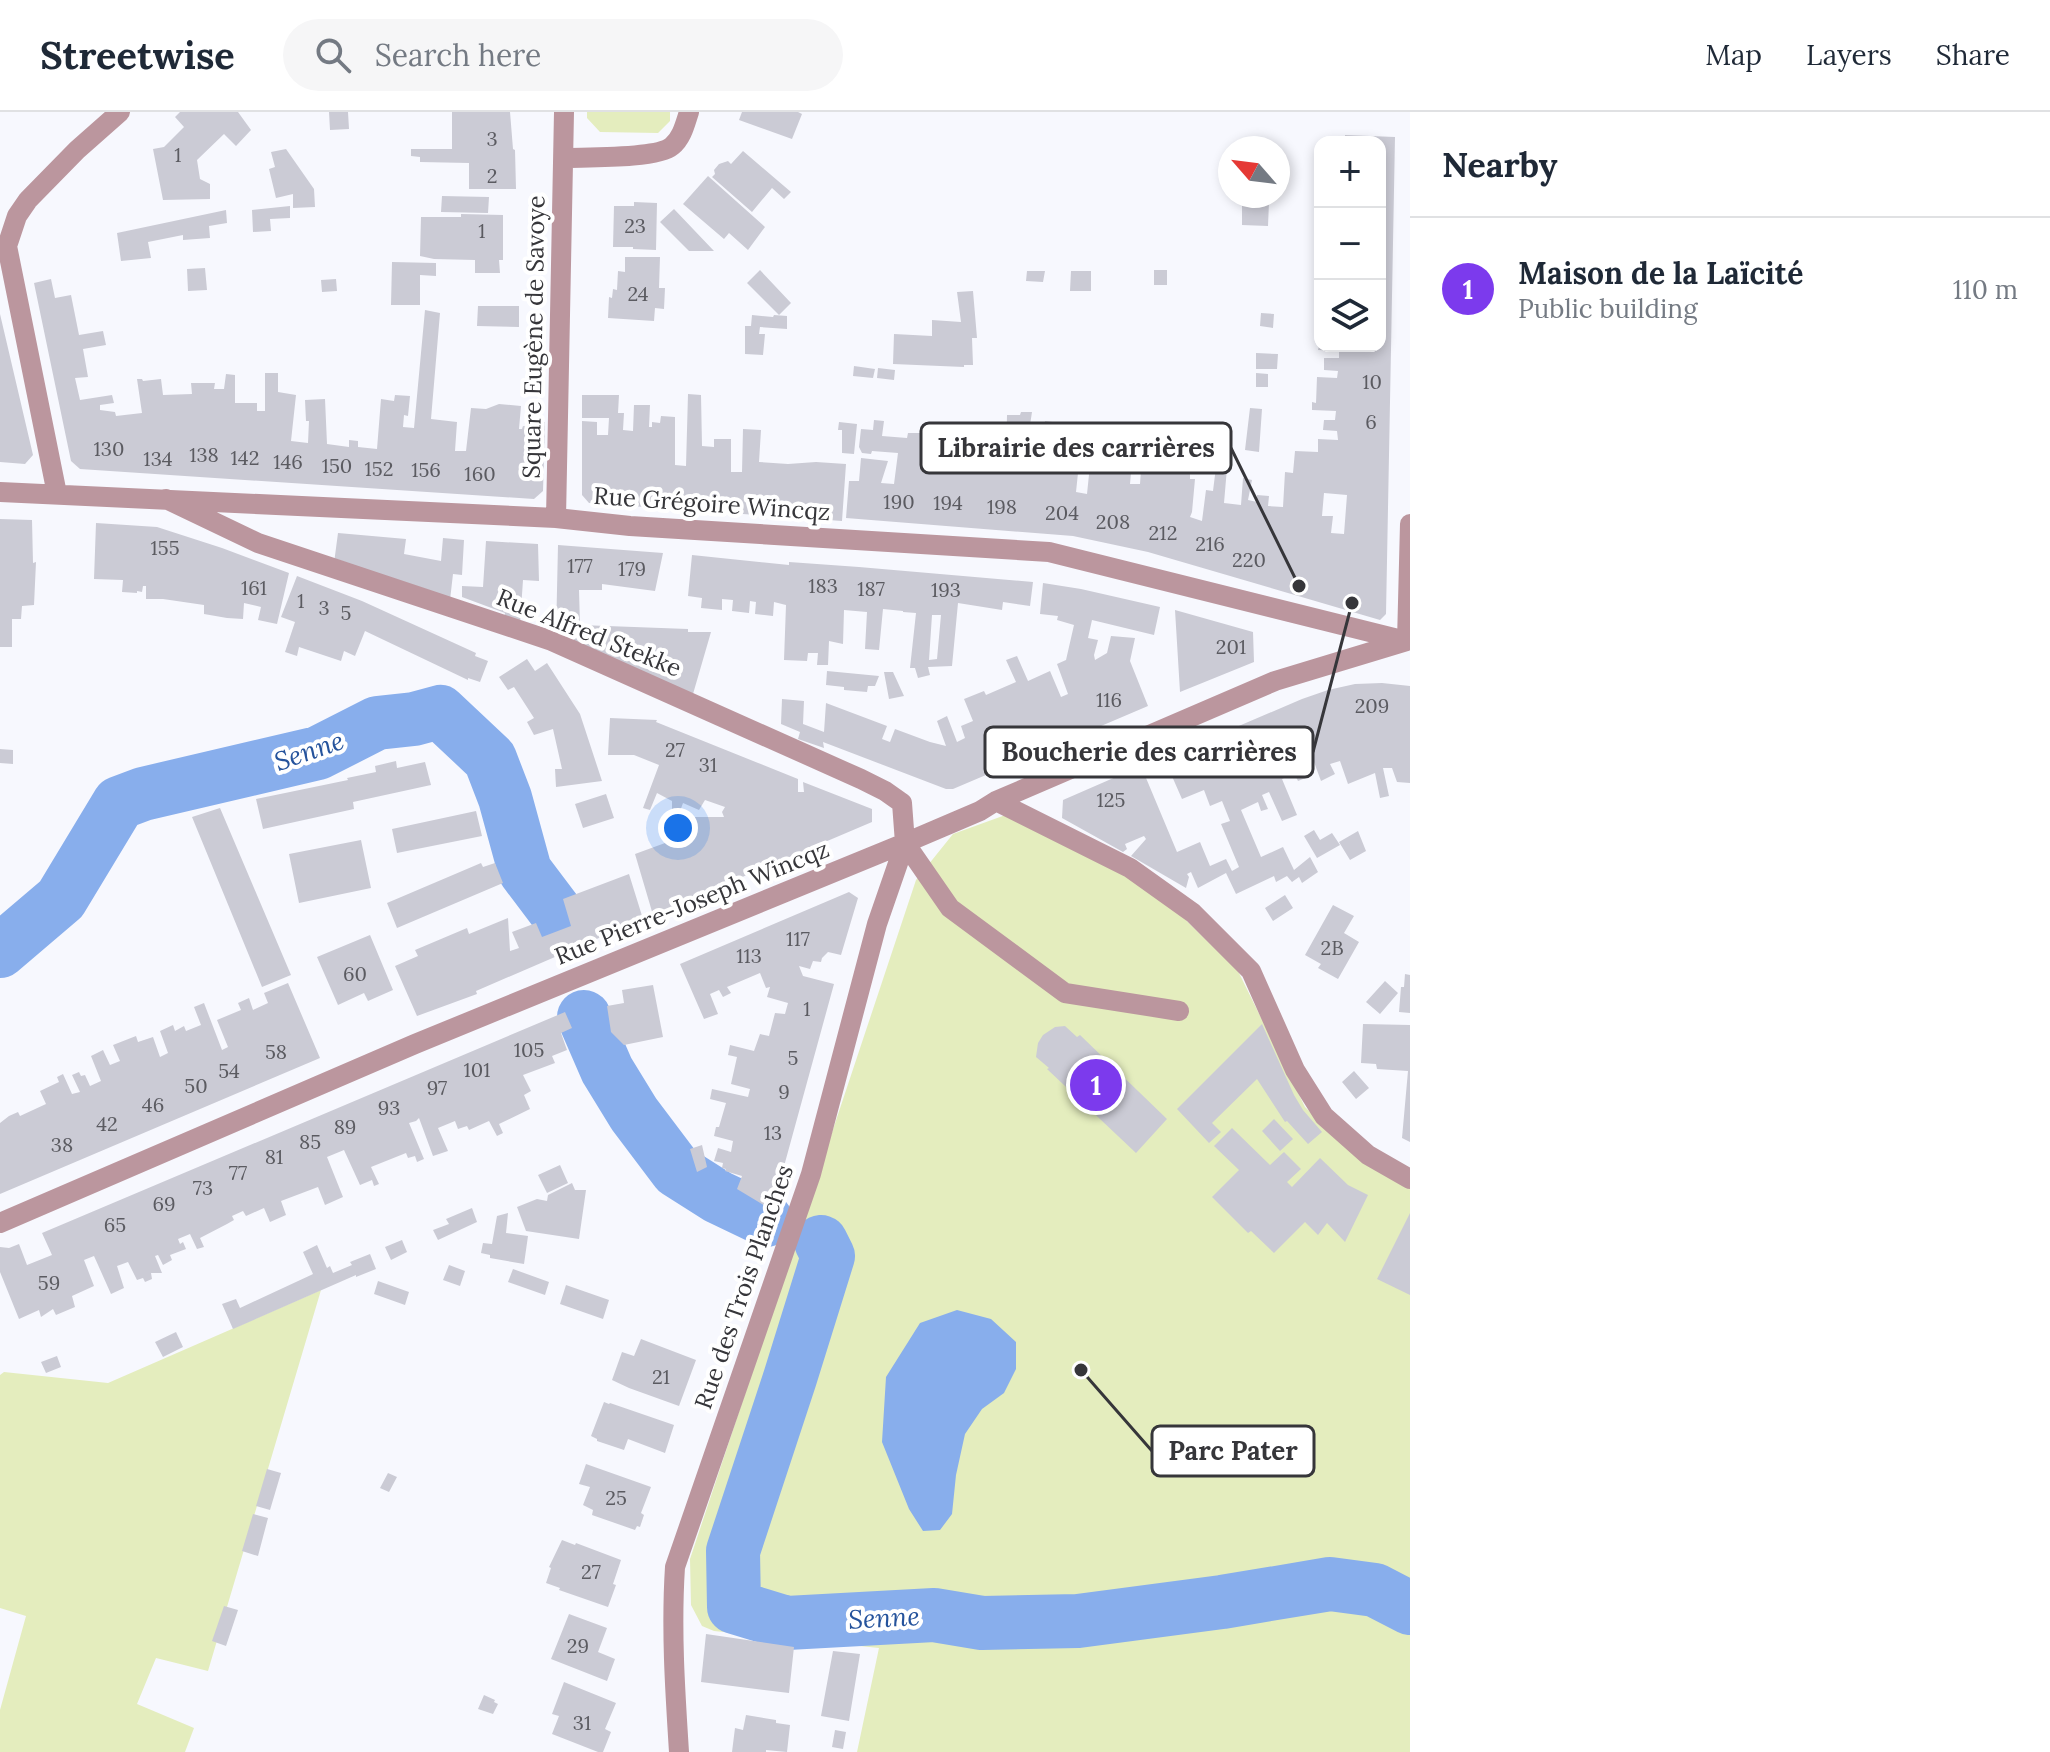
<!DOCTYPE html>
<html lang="en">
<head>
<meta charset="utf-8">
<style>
  :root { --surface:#fff; --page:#f6f6f7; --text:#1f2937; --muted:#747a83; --line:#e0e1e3; --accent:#7c3aed }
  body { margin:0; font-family:Lora,serif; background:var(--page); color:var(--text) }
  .controls { position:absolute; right:24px; top:24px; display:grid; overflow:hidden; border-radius:16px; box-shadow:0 4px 12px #0003 }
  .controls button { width:72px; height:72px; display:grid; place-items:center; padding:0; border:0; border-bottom:2px solid var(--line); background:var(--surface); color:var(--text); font:40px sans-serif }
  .compass { position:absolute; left:1218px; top:24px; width:72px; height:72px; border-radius:50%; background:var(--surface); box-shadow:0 4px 12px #0003; rotate:298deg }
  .you { position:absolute; left:678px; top:716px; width:28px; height:28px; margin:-20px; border:6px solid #fff; border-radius:50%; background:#1a73e8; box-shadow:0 0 0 12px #1a73e833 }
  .badge { display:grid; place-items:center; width:52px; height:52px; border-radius:50%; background:var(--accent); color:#fff; font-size:26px; font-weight:700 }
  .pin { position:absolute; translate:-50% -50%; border:4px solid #fff; box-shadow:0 2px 8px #0006 }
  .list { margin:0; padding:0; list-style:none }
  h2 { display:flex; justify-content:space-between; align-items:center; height:104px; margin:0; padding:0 32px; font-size:34px }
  h2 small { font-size:26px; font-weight:400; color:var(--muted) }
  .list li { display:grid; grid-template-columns:52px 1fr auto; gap:24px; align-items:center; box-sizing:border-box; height:144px; padding:0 32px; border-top:2px solid var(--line) }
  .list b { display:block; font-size:30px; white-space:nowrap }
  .list p { margin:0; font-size:26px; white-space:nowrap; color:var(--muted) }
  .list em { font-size:26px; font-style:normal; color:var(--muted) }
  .icon { flex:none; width:44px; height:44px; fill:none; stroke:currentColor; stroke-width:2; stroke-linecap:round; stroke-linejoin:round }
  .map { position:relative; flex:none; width:1410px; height:1640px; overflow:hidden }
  header { display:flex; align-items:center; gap:48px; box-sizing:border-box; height:112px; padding:0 40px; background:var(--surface); border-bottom:2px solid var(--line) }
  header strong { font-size:38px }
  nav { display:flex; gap:44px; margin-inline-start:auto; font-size:28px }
  .search { width:560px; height:72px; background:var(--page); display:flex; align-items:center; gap:20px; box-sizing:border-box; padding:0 28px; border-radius:44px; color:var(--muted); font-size:30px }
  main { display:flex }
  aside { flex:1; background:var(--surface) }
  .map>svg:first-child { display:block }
</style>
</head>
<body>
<header>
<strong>Streetwise</strong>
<div class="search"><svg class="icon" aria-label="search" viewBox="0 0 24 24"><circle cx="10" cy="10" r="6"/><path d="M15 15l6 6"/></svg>Search here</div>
<nav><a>Map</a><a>Layers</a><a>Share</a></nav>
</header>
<main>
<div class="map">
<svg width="1410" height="1640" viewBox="0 0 1410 1640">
  <rect width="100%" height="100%" fill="#f7f8fe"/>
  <path fill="#e4edbe" d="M587 0H670V9L658 21 600 20 587 6Z
    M1011 701 1149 772 1238 859 1305 995 1328 1017 1410 1069V1640H857L879 1536 714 1519 702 1514 691 1493 690 1447 916 768 953 722Z
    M321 1178 208 1559 156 1546 137 1592 194 1616 185 1640H0V1598L26 1504 0 1496V1263L4 1260 108 1271Z"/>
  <path fill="#88aeec" d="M957 1198 991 1207 1016 1230V1257L1004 1281 982 1297 965 1322 956 1363 952 1402 940 1418 923 1419 909 1397 882 1330 886 1265 920 1211Z"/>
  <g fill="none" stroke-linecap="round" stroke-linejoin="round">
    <path stroke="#88aeec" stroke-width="54" d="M0 839 61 787 119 691 143 682 318 641 377 611 414 607 440 600 490 647 505 686 525 759 565 812
      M584 905 607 958 634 1002 677 1059 718 1085 766 1108
      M821 1130 828 1144 790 1266 733 1439 734 1495 787 1511 934 1503 982 1511 1078 1509 1222 1490 1330 1472 1375 1478 1410 1496"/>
  </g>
  <path fill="#cbcbd5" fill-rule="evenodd" d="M180 0H238L251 18 236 34 224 22 197 48 200 67 210 72V87L163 88 153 37 164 35 184 15 175 5Z
    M329 0H348L349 17 330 18Z
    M452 0H510L513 37 515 38 516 77H469V51L420 50V45L411 44V37H452Z
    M742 0H798L802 2 792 27 739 8Z
    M1345 23 1395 25 1386 502 1380 508 1148 440 1073 424 846 406 849 369H859L861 346 888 349 881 371 894 372 898 341 872 339 871 342 862 341 859 335 861 317 873 318 874 308 884 309 882 324 907 326 908 321H938V327H945V330L963 331 965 312H975L973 350 1006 353 1007 303H1020L1021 300H1032L1030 313 1020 312 1019 329 1034 330 1033 354 1041 355 1045 309 1067 312 1064 340 1080 342 1076 380 1087 382 1090 353H1093L1096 338 1107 339 1105 357 1121 359 1122 347 1132 349 1130 372H1140L1141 358 1146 359 1147 342 1157 343V335L1164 336 1162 349 1171 351V355H1183V362H1190V367H1195L1192 400 1190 405 1202 409 1206 378 1213 379 1216 355 1227 356 1224 391 1241 393 1243 366 1252 368 1248 388 1257 390V383L1269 384 1268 394 1283 395 1285 360 1293 361 1295 339 1318 340V327L1338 328 1337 319 1323 318 1324 308H1335L1336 299 1312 298V290L1316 291 1317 265 1337 266 1338 259 1324 258V246H1339V239L1318 238 1319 234H1380V30H1345ZM1324 381 1347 383 1344 422 1331 421 1333 404H1322Z
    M286 37 314 77 315 95 293 96V82L276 86 269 57 275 55 271 40Z
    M743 39 791 80 784 87 772 76 752 100 712 65 715 62 714 58 719 52 728 49 731 52Z
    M708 64 765 115 748 138 729 121 724 127 683 92Z
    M442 84 489 85 488 101 441 100Z
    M1242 84H1252L1251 89 1269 90 1268 114 1242 113Z
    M634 90 657 91 656 138 633 137V135H613L614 94H634Z
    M290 94V106L270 107 271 119 253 120 252 98Z
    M674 97 714 139H689L660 110Z
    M226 98 227 111 209 114 210 126 183 128V123L148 130 151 146 121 149 117 121Z
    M461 102 503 103V148H499L500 161H475V148L434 147 420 144 421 105H461Z
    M625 145H660L659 176H665L664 197 655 196 654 209 608 206 609 185 612 186 613 177 617 178 618 159 625 160Z
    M392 150 436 151V164L420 163V193H391Z
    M205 156 207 178 188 179 187 157Z
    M760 158 791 191 779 203 747 171Z
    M1154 158H1167V173H1154Z
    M1027 159H1045L1043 170 1026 169Z
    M1071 159H1091V179H1070Z
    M51 167 55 186 71 183 79 223 103 219 106 233 83 237 88 265 75 266 80 288 112 283 114 291 100 293V298L115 300 116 304 142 301 137 267H142L143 269 161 267 163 283 192 282 191 271H215L214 277H224L226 262 235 263V291H257V299H265V261H278V280L296 283 291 329 308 331 309 309H306L305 288 325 287 327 332 349 335V328L358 329V335L377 337 381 287 394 289 395 283 410 284 408 304 404 303 403 315 414 316 425 198 440 201 431 307 457 310 455 339H466L471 296 486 297 499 292 521 294 519 317H522L523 314 533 316 537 309 545 310 543 379 534 387 80 357 71 349 34 171Z
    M336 167 337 179 322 180 321 168Z
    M973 179 977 226H972L973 253H964V255L893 252 894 222 932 224V208L961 210 957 180Z
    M478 194H519V215L477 214Z
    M1261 201 1274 202 1273 216 1260 214Z
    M0 202 33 343 25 352 0 350Z
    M752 203 773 205 774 203 787 204V217L760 215 759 222H765L763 243 745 242V214H751Z
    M1256 241 1278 242 1277 257H1256Z
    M854 254 875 257 873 266 853 264Z
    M878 256 895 258 894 268 877 266Z
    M1256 261 1268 262V275H1256Z
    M688 282 701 283 702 334 714 335V327H731V360H742L743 317 761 318 759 350 788 352 816 350 846 352 842 409 589 391 582 383V309L597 310V323H608L609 306H582V283H619L618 301H624L623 318 633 319 634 293H650L649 315H652V310L660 311 661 304 675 305V353L686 354Z
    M1250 296 1262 297 1259 340 1245 338Z
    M839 310 857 312 854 342 842 341V318H838Z
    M0 407 32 408 33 451 36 450 34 493 22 494 21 507H12V535H0Z
    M96 411 157 415 222 436 289 461 277 512 258 508 261 495 244 491 243 507 227 506 204 502V493L163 487H146V474H143L142 480 137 479V481L122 480 123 468 94 467Z
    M338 421 406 427 404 442 441 449 443 426 464 428 462 463 453 462 450 488 334 451Z
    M486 429 538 432 539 469 523 468 520 512 504 506 505 501 462 485V474L483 475Z
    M558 433 663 441 655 479 602 472V478H579L580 513 688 517V520H711L693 582 556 523Z
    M692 443 789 453V450L859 455 1033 470 1030 494 1003 490 1002 498 958 491 952 554 928 555 930 563 918 566 915 556H910L916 501 903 500V499L883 497 879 538 865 537 867 500 844 498 843 532 829 529 828 553H817L818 541H808L807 549 784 548 786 493 774 490 773 504 755 502 756 490 750 489 749 501 732 499 733 488 722 487V498L701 496 702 486 688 484ZM932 503H941L937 547 929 548Z
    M297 464 362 489 476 541 475 544 488 549 480 570 468 566V568L365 519 355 544 344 539 341 549 299 535 297 544 285 540 295 510 281 505Z
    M1043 471 1081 477 1160 495 1154 523 1092 508 1088 526 1098 528 1094 543 1095 548 1107 541 1111 524 1135 526 1130 549 1148 594 953 677H946L823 630 824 636 798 627 800 620 781 612 782 587 804 589 803 612 824 620 826 591 887 614 882 627 890 630 895 617 930 630 946 634 937 609 947 604 957 630 965 626 961 614 973 609 964 587 984 579 986 583 1016 570 1006 548 1017 544 1028 569 1050 559 1061 585 1068 582 1057 552 1066 548 1074 513 1057 508 1058 504 1040 502Z
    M1175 498 1253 520 1254 550 1180 580Z
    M527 547 535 559 547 551 580 602 602 669 556 675 555 657H562L553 617 534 623 527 610 534 606 514 575 508 578 499 565Z
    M827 559 879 564 875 574H868L867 580 844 578V575L826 573Z
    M884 560H893L904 584 889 587Z
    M1382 571 1410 574V671L1397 670 1392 656H1383L1389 684 1380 686 1375 661 1348 672 1340 649 1330 652 1335 662 1321 669 1314 650 1304 655 1308 665 1298 669 1294 661 1282 667 1297 703 1282 709 1269 680 1262 683 1268 697 1261 699 1258 690 1241 698 1261 745 1283 735 1294 758 1310 745 1318 760 1302 771 1299 765 1292 770 1287 764 1276 770 1274 764 1236 782 1226 761 1198 776 1191 760 1187 762 1189 765 1186 776 1131 744 1146 727 1144 724 1125 732 1127 737 1123 740 1062 706 1063 688 1141 654 1177 740 1200 730 1210 754 1226 747 1232 759 1239 755 1221 712 1230 709 1222 689 1210 694 1204 678 1182 687 1164 646 1302 587 1328 578 1355 572Z
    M610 606 657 608 656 610 798 667V680H804L803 670 872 697V710L653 803 635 742 676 727 679 736 687 734 680 718 685 715 682 708 694 705H724L722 700 725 695 705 688 699 698 683 691 679 702 672 699V689L657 681 650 698 643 696 659 653 634 643H608Z
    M0 637 13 638V652L0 651Z
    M396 649 397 656 425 650 431 673 353 690 354 697 263 717 256 687 348 668 347 666 376 660 375 654Z
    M606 682 614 706 583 716 575 692Z
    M220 696 291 863 262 875 192 705Z
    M476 699 482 724 397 741 392 717Z
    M1314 718 1320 728 1332 721 1340 733 1317 746 1304 724Z
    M1358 719 1366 739 1350 748 1339 730Z
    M361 728 371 776 299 791 289 742Z
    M481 751 483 755 495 751 503 771 397 816 387 791Z
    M629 762 643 807 476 879 477 882 417 904 395 854 418 844 415 838 467 816 469 822 508 806 510 839 519 836 512 820 536 811 542 825 571 814 563 787Z
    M849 780 858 786 841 843 828 840 822 846 821 850 813 849 810 857 799 854 803 864 834 872 772 1098 737 1077 742 1064 725 1059 726 1057 722 1056 723 1051 714 1049 718 1036 731 1040 733 1029 714 1024 716 1015H719L726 991 710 987 712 977 748 985 750 977 731 972 737 945 728 943 730 933 754 939 760 922 769 924 775 901 785 902 788 891 767 885 770 875 766 876 760 861 727 875 731 881 723 885 719 878 710 882 718 902 704 907 680 852Z
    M1285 783 1293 796 1273 809 1265 796Z
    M1333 793 1354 804 1344 821 1359 830 1338 867 1318 856 1321 852 1305 843Z
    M370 823 393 878 368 889 364 881 338 893 317 845Z
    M1405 862 1410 863V901L1399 900 1401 875H1404Z
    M1385 869 1398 881 1380 902 1366 890Z
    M288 871 320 946 0 1082V1011L9 1004 18 1000 20 1004 46 992 40 979 59 970 57 965 63 962 72 982 80 980 72 963 79 960 81 964 85 963 90 974 101 969 91 944 103 938 110 953 120 949 113 933 136 924 138 930 153 925 160 945 168 941 160 919 173 913 175 919 184 914 186 919 201 913 194 895 204 891 222 938 228 935 217 908 241 898 238 891 249 886 253 898 268 891 264 881Z
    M653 873 663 925 624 933 611 920 607 894 624 891 622 878Z
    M565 900 572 916 561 921 567 938 552 944 555 951 523 963 531 979 524 983 530 997 499 1012 503 1021 497 1024 489 1009 469 1018 467 1014 458 1017 455 1009 438 1016 448 1039 433 1044 419 1006 416 1009 409 1011 424 1047 417 1050 415 1044 408 1046 406 1041 371 1055 379 1072 374 1074 372 1068 360 1073 344 1038 327 1045 343 1085 325 1093 318 1075 281 1089 286 1103 270 1110 264 1096 246 1104 243 1099 232 1104 234 1108 227 1112 200 1126 204 1135 197 1137 190 1122 178 1127 180 1132 183 1130 186 1137 170 1143 172 1148 163 1153 158 1143 155 1144 162 1161H151L152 1167 145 1170 143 1166 137 1168 128 1150 117 1154 124 1176 111 1182 94 1144 84 1148 94 1174 72 1184 75 1195 56 1203 53 1197 41 1205 39 1198 19 1207 0 1160V1135L9 1136 19 1132 27 1153 52 1143 42 1121Z
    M1262 912 1294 983 1303 998 1322 1020 1308 1032 1287 1009 1285 1010 1257 967 1212 1011 1221 1020 1209 1031 1177 997Z
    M1363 912 1410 913V1030L1402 1026 1408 959 1377 957 1376 952 1361 951Z
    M1065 914 1077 925 1080 923 1167 1007 1136 1041 1047 957 1049 956 1036 945 1038 931 1043 923 1055 915Z
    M1354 959 1369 976 1356 987 1342 970Z
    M1274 1007 1293 1027 1280 1039 1262 1019Z
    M1232 1016 1270 1053 1284 1040 1301 1057 1287 1070 1292 1075 1320 1046 1348 1073 1368 1083 1345 1130 1327 1111 1318 1123 1305 1110 1274 1141 1251 1119 1248 1121 1212 1085 1239 1058 1214 1034Z
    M702 1033 707 1055 697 1060 690 1037Z
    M560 1053 568 1071 547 1081 538 1063Z
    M572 1071 575 1078H586L579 1127 526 1119 517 1095 537 1087 547 1089 548 1083Z
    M472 1096 477 1110 438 1128 433 1118 449 1112 446 1107Z
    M508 1101 506 1121 528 1124 524 1152 490 1146V1143L481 1141 483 1131 492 1132 497 1104Z
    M1410 1101V1183L1377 1167Z
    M402 1128 407 1140 391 1148 385 1135Z
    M317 1133 327 1156 330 1154 333 1161 352 1153 350 1150 370 1142 376 1157 356 1165V1163L233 1217 222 1192 236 1187 240 1196 311 1163 313 1162 303 1140Z
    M449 1153 465 1159 460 1174 443 1168Z
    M513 1157 549 1170 545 1183 508 1170Z
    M378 1169 409 1180 405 1193 374 1182Z
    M566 1173 609 1188 603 1207 560 1192Z
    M176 1220 183 1235 163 1245 155 1230Z
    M641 1227 696 1248 679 1294 629 1276 612 1268 622 1240 634 1244Z
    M57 1244 61 1255 46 1261 41 1250Z
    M604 1290 609 1292 610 1291 674 1313 665 1341 628 1327 624 1338 597 1329V1327L591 1324Z
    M586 1352 651 1375 641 1401 644 1403 640 1415 637 1414 635 1418 592 1403 593 1398 583 1393 590 1375 579 1372Z
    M267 1357 281 1361 270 1398 256 1394Z
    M388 1361 397 1365 389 1380 380 1376Z
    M253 1402 268 1406 258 1444 242 1439Z
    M562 1428 575 1433 576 1431 621 1448 613 1472 616 1473 608 1495 559 1478 560 1476 546 1471 551 1456 549 1455Z
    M224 1494 238 1498 226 1534 212 1529Z
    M569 1502 607 1516 598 1540 615 1547 607 1569 551 1547Z
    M706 1522 794 1535 789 1581 701 1570Z
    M833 1539 860 1542 849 1609 821 1604Z
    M564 1570 616 1591 605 1617 611 1620 603 1640H598L552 1622 559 1604 552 1602Z
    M484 1583 495 1588 494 1590 498 1592 493 1602 478 1597Z
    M746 1603 776 1608V1611L790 1613 787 1640 766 1638V1640H732L735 1616 743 1618Z
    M835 1618 846 1620 843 1637 832 1635Z"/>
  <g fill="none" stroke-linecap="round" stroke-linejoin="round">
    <path stroke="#bb969e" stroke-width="20" d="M564 46C586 45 657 47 672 34 682 26 685 12 689 0
      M0 380 556 406 630 414 1049 440 1406 529
      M57 382 7 134 17 104 28 88 77 38 120 0
      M166 387 258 431 552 529 861 667 885 679 902 691 905 731 877 812 811 1062 675 1455C671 1517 675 1578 679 1640
      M556 406 564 0
      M1407 529 1410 412
      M996 689 1130 756 1193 801 1251 859 1295 958 1324 1004 1368 1043 1410 1067
      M905 731 950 796 1065 881 1179 899
      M0 1111 415 932 905 731 980 699 996 689 1275 569 1410 528"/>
  </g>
  <g text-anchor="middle" stroke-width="8" stroke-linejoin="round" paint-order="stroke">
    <g font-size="20" fill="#5b5b61">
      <text x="492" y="34">3</text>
      <text x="178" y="50">1</text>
      <text x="492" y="71">2</text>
      <text x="635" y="121">23</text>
      <text x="482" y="126">1</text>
      <text x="638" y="189">24</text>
      <text x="1372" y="277">10</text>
      <text x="1371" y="317">6</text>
      <text x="109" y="344">130</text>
      <text x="204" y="350">138</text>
      <text x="245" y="353">142</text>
      <text x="158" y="354">134</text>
      <text x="288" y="357">146</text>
      <text x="337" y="361">150</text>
      <text x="379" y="364">152</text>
      <text x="426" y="365">156</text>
      <text x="480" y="369">160</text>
      <text x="899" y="397">190</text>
      <text x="948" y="398">194</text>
      <text x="1002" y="402">198</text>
      <text x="1062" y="408">204</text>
      <text x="1113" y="417">208</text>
      <text x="1163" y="428">212</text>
      <text x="1210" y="439">216</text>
      <text x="165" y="443">155</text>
      <text x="1249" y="455">220</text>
      <text x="580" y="461">177</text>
      <text x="632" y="464">179</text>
      <text x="823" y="481">183</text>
      <text x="254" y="483">161</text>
      <text x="871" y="484">187</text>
      <text x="946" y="485">193</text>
      <text x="301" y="496">1</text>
      <text x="324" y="503">3</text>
      <text x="346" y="508">5</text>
      <text x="1231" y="542">201</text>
      <text x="1109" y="595">116</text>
      <text x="1372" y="601">209</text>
      <text x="675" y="645">27</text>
      <text x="708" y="660">31</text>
      <text x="1111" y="695">125</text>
      <text x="798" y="834">117</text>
      <text x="1332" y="843">2B</text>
      <text x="749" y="851">113</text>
      <text x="355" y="869">60</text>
      <text x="807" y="904">1</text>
      <text x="529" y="945">105</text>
      <text x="276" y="947">58</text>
      <text x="793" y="953">5</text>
      <text x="477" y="965">101</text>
      <text x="229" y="966">54</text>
      <text x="196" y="981">50</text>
      <text x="437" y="983">97</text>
      <text x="784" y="987">9</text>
      <text x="153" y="1000">46</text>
      <text x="389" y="1003">93</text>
      <text x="107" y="1019">42</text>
      <text x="345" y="1022">89</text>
      <text x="773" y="1028">13</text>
      <text x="310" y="1037">85</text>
      <text x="62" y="1040">38</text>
      <text x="274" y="1052">81</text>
      <text x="238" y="1068">77</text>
      <text x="203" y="1083">73</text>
      <text x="164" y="1099">69</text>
      <text x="115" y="1120">65</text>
      <text x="49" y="1178">59</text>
      <text x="661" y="1272">21</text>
      <text x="616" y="1393">25</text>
      <text x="591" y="1467">27</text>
      <text x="578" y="1541">29</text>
      <text x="582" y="1618">31</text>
    </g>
    <g font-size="24" fill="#36363a" stroke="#fff">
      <text transform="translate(534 225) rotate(-89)" y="8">Square Eugène de Savoye</text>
      <text transform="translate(712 392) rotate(4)" y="8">Rue Grégoire Wincqz</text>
      <text transform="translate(589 521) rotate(22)" y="8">Rue Alfred Stekke</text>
      <text transform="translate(692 791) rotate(-22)" y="8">Rue Pierre-Joseph Wincqz</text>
      <text transform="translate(744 1175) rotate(-71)" y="8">Rue des Trois Planches</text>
    </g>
    <g font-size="26" font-style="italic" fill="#25539c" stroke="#fff">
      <text transform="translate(309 639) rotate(-19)" y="9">Senne</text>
      <text transform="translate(884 1506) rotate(-3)" y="9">Senne</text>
    </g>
  </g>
  <path fill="none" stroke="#36363a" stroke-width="3" d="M1299 474L1231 336M1352 491L1313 640M1081 1258L1152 1339"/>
  <g fill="#36363a" stroke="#fff" stroke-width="3">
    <circle cx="1299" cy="474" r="8"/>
    <circle cx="1352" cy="491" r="8"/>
    <circle cx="1081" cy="1258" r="8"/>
  </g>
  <g fill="#fff" stroke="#36363a" stroke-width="3">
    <rect x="921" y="311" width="310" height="50" rx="8"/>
    <rect x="985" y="615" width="328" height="50" rx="8"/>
    <rect x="1152" y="1314" width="162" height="50" rx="8"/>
  </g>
  <g font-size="26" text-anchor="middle" font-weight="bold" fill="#36363a">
    <text x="1076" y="345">Librairie des carrières</text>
    <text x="1149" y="649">Boucherie des carrières</text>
    <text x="1233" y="1348">Parc Pater</text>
  </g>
</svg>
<div class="controls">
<button>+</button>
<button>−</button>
<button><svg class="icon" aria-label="layers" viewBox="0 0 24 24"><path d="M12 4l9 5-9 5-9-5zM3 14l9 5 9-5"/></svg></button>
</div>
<svg class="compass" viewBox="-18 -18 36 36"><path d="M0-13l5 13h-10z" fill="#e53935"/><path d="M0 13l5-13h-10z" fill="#747a83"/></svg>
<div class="you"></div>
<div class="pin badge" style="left:1096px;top:973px">1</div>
</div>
<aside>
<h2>Nearby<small></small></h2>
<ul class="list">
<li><span class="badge">1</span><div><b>Maison de la Laïcité</b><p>Public building</p></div><em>110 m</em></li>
</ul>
</aside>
</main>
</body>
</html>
